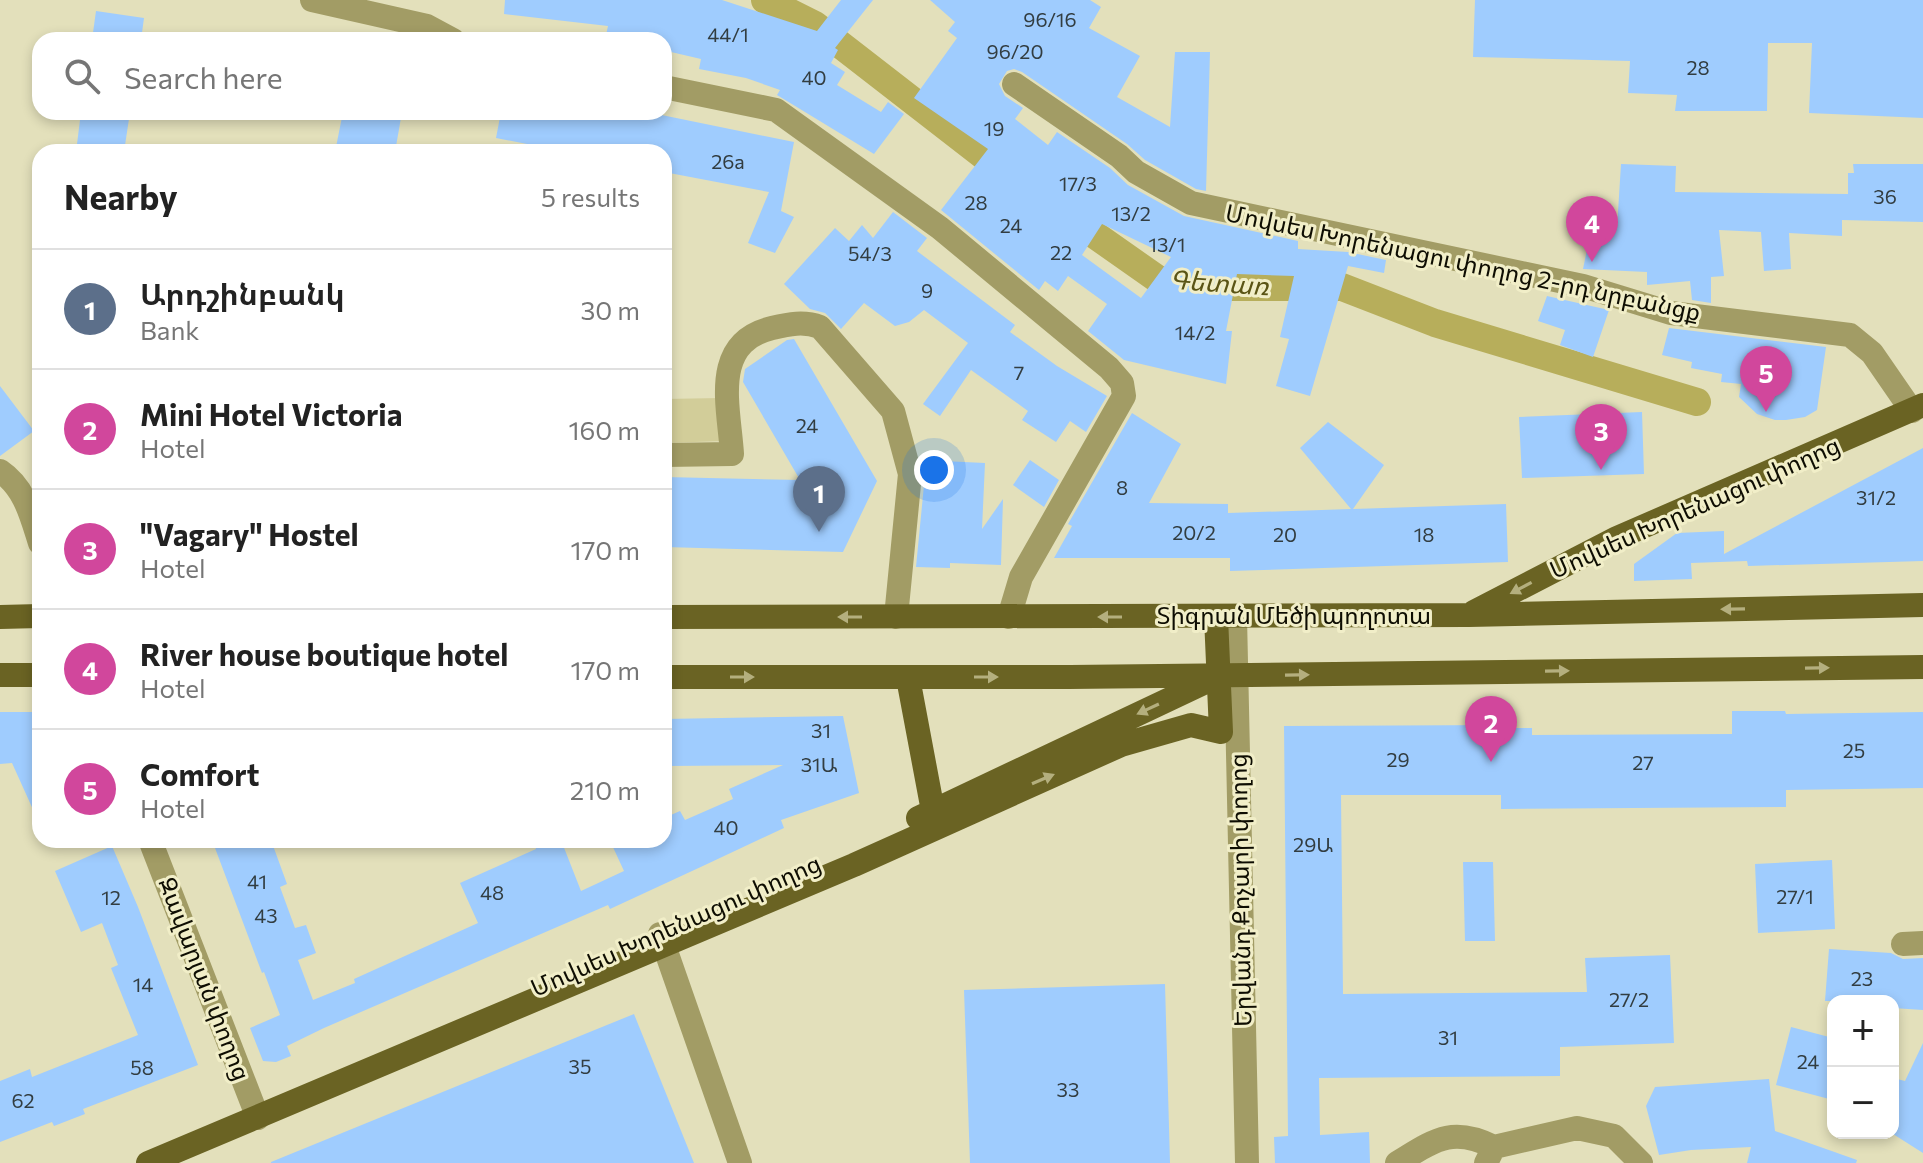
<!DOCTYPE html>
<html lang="en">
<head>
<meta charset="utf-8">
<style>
  :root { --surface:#fff; --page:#f2f2f2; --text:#222; --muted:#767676; --line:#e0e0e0; --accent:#111827 }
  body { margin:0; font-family:Commissioner,"Noto Sans Armenian",sans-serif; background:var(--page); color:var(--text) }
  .controls { position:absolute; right:24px; bottom:24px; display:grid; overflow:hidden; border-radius:16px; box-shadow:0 4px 12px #0003 }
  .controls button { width:72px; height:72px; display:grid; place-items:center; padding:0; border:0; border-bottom:2px solid var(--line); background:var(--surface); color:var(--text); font:40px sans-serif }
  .you { position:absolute; left:934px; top:470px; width:28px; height:28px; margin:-20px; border:6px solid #fff; border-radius:50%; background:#1a73e8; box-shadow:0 0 0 12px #1a73e833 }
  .badge { display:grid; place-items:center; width:52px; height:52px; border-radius:50%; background:var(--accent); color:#fff; font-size:26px; font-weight:700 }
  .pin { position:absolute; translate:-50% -66px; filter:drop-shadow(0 2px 4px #0008) }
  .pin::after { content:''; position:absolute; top:42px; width:28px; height:24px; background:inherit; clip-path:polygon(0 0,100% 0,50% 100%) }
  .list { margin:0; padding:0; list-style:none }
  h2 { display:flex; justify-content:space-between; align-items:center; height:104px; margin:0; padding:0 32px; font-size:34px }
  h2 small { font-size:26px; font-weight:400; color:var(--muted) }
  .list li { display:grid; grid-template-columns:52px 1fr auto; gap:24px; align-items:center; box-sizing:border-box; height:120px; padding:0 32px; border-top:2px solid var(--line) }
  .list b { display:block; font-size:30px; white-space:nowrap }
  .list p { margin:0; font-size:26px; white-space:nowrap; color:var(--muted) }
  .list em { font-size:26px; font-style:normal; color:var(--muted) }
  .icon { flex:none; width:44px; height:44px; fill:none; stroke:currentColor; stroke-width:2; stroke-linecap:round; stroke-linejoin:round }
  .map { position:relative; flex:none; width:1923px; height:1163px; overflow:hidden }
  .search { position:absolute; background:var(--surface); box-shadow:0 4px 12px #0003; left:32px; top:32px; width:640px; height:88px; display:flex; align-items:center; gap:20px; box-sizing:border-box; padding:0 28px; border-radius:24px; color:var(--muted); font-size:30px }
  .panel { position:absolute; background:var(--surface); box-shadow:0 4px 12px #0003; left:32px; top:144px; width:640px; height:704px; border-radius:24px }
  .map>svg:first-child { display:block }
</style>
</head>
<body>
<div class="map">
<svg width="1923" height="1163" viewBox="0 0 1923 1163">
  <rect width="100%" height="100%" fill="#e3e0bb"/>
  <path fill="#d2cd99" d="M721 398 724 441 664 443V399Z"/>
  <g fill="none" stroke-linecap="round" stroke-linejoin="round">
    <path stroke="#b7ae5b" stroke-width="28" d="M765 0 815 25 1011 177
      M1065 214 1159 280 1222 287H1342L1435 323 1697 402"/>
  </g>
  <path fill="#9fccfe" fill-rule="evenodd" d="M505 0H722L817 31 841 0H873L835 48 838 50 831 63 845 72 837 85 881 112 888 102 904 114 874 154 777 95 780 90 746 78 699 69 701 59 671 52 664 47V40H633L606 35 608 26 504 14Z
    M930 0H1090L1101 7 1089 28 1140 56 1117 97 1170 127 1175 52H1210L1206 191 1196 189 1145 160 1127 144 1022 72 1014 69 1007 71 999 84 1005 96 1023 108 1015 119 1048 145 1057 132 1110 168 1128 185 1184 216 1298 241V249L1348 252 1386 260 1384 273 1348 266 1310 396 1276 386 1289 339 1280 337 1294 276 1237 274 1226 331H1232L1226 384 1124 360 1088 331 1107 304 1068 276 1058 291 1045 281 1039 290 941 210 988 149 914 98 957 38 948 31 955 22ZM1102 224 1171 257 1141 298 1082 255Z
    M1475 0H1923V118L1809 113 1812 43H1768L1767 111H1675L1677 95 1628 93 1630 61 1473 57Z
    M96 11 144 18 141 40H92Z
    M81 112H130L124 152H76Z
    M343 112H402L395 152H335Z
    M501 112H647L794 142 781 211 794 217 775 253 748 243 769 192 664 172V152H568L496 138Z
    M1621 164 1676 166 1675 192 1848 194V173H1854L1853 164H1923V222L1842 220V236L1789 233 1791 269 1764 271 1761 232 1719 230 1724 276 1711 277V303L1692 300 1690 281 1647 285V272L1583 269 1591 230 1605 233 1608 227 1617 228Z
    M893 212 927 238 917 251 1015 325 1010 332 1057 366 1107 396 1086 432 1070 421 1056 442 1022 420 1028 411 971 370 940 416 923 404 968 343 924 310 909 322 895 326 864 303 841 329 825 313 810 309 784 284 835 228 849 241 862 225 873 238Z
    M1547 296 1609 310 1593 357 1560 345 1565 330 1538 321Z
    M1669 328 1826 347 1817 410 1805 417 1786 420H1775L1757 414 1739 397 1741 384 1721 382 1722 374 1691 368 1692 362 1662 355Z
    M794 339 877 481 843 552 664 547V477L800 480 743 382 745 369 787 340Z
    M0 386 34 431 0 456Z
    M1642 412 1644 474 1522 478 1519 417Z
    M1132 413 1181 444 1149 503 1228 504V513L1351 509 1300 448 1328 422 1384 465 1353 509 1506 504 1508 562 1230 571V558H1054L1072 526 1068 524Z
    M1923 448V561L1748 566 1747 561 1691 563 1692 579 1634 581V564L1677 533 1724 531V554Z
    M922 460 985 463 982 529 1003 499 1001 565 950 563V568L916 567 925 475Z
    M1030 460 1059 480 1044 507 1013 485Z
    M1732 711H1785L1786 714 1923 712V788L1786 790V807L1501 809V795H1341L1343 994 1587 992 1585 958 1670 955 1674 1043 1560 1047V1076L1319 1078 1320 1135 1369 1132 1370 1163H1275L1274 1137 1288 1136 1284 726 1506 725V728H1532V735L1732 734Z
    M0 712H40V825L12 763 0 764Z
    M843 716 859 793 781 820 784 828 705 865 610 909 608 905 324 1028 287 1046 291 1056 276 1062 263 1061 250 1028 280 1015 264 972 262 973 212 840H271L287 884 280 887 295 928 306 925 316 953 298 960 313 1000 355 983 354 979 478 923 460 883 536 849 533 840H561L581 891 624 871 612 845 623 840H664V818L680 811 685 820 733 799 729 789 783 765 664 766V719Z
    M112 846 138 907 198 1065 83 1109 85 1114 54 1126 52 1122 0 1142V1081L30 1069 32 1077 138 1035 111 968 118 965 102 923 81 932 55 871Z
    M1832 860 1835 929 1758 933 1755 864Z
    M1463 862H1493L1495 941H1465Z
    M1829 949 1891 953 1903 959 1923 958V1010L1893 1008V1001H1825Z
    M1165 984 1170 1163H970L964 990Z
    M634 1014 694 1163H271V1162Z
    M1791 1027 1833 1038V1100L1776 1085Z
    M1923 1043V1153L1893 1134V1078L1905 1081Z
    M1769 1079 1775 1131 1857 1160 1856 1163H1747L1751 1147 1691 1150 1659 1155 1646 1106 1655 1087Z"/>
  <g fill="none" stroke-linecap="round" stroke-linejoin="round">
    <path stroke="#a29c65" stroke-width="24" d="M312 0 427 26 453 40
      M1014 84 1119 156 1136 172 1191 203 1583 286 1671 313 1850 335 1872 353 1912 411
      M664 87 776 110 940 228 1109 368 1122 383 1124 396 1021 577 1009 617
      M664 455 732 454C729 406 710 343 772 328 789 324 804 321 820 327L893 411 910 474 896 617
      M0 471C25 488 31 515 40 543
      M1235 617 1247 1163
      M150 840 258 1118
      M660 934 740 1163
      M1903 944 1923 943
      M1397 1163C1435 1140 1452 1126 1494 1147
      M1486 1163 1494 1147 1577 1128 1614 1136 1641 1163"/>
    <path stroke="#6a6323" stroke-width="24" d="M1474 612 1617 538 1923 405
      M0 617 40 616
      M664 617 1469 615 1923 605
      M0 675H40
      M664 677H1070L1923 667
      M908 678 933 811
      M918 818 1210 680
      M148 1163 854 865 1121 745 1191 725 1221 732 1216 617"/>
  </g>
  <defs><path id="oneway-solid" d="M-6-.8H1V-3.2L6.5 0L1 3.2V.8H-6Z" transform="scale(2)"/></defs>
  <g fill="#b4af7e">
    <use href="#oneway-solid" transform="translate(1521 588) rotate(152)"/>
    <use href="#oneway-solid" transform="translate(1733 609) rotate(179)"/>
    <use href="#oneway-solid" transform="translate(850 617) rotate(-180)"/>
    <use href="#oneway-solid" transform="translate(1110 617) rotate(180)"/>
    <use href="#oneway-solid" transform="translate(1817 668) rotate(-1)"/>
    <use href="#oneway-solid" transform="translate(1557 671) rotate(-1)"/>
    <use href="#oneway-solid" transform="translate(1297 675) rotate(-1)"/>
    <use href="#oneway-solid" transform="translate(742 677)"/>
    <use href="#oneway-solid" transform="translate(986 677)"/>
    <use href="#oneway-solid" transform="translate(1148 709) rotate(155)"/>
    <use href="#oneway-solid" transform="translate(1043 779) rotate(-23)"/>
  </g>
  <g text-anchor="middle" stroke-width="6" stroke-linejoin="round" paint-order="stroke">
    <g font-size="20" fill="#323d41">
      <text x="1050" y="27">96/16</text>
      <text x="728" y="42">44/1</text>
      <text x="1015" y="59">96/20</text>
      <text x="1698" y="75">28</text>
      <text x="814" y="85">40</text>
      <text x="994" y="136">19</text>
      <text x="728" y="169">26a</text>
      <text x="1078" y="191">17/3</text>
      <text x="1885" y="204">36</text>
      <text x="976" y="210">28</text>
      <text x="1131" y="221">13/2</text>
      <text x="1011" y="233">24</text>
      <text x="1167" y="252">13/1</text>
      <text x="1061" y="260">22</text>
      <text x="870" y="261">54/3</text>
      <text x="927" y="298">9</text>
      <text x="1195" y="340">14/2</text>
      <text x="1019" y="380">7</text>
      <text x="807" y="433">24</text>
      <text x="1122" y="495">8</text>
      <text x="1876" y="505">31/2</text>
      <text x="1194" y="540">20/2</text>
      <text x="1285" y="542">20</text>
      <text x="1424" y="542">18</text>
      <text x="821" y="738">31</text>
      <text x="1854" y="758">25</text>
      <text x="1398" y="767">29</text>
      <text x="1643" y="770">27</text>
      <text x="819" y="772">31Ա</text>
      <text x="726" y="835">40</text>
      <text x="1313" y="852">29Ա</text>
      <text x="257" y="889">41</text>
      <text x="492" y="900">48</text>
      <text x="1795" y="904">27/1</text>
      <text x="111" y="905">12</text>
      <text x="266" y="923">43</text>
      <text x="1862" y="986">23</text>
      <text x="143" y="992">14</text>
      <text x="1629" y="1007">27/2</text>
      <text x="1448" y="1045">31</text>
      <text x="1808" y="1069">24</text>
      <text x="580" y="1074">35</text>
      <text x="142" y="1075">58</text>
      <text x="1068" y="1097">33</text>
      <text x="23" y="1108">62</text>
    </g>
    <g font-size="24" fill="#0e0d02" stroke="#f1eec8">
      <text transform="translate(1463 263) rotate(12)" y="8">Մովսես Խորենացու փողոց 2-րդ նրբանցք</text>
      <text transform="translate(1695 508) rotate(-24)" y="8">Մովսես Խորենացու փողոց</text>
      <text x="1294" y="624">Տիգրան Մեծի պողոտա</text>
      <text transform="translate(1241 890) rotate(-91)" y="8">Երվանդ Քոչարի փողոց</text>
      <text transform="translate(676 926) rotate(-24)" y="8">Մովսես Խորենացու փողոց</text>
      <text transform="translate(204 979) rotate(69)" y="8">Զավարյան փողոց</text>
    </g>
    <g font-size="26" font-style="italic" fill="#5a5415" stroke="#f1eec8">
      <text transform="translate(1219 283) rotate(4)" y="9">Գետառ</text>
    </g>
  </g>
</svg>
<div class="controls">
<button>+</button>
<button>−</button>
</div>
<div class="you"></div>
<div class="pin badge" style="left:819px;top:532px;background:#5c6f8a">1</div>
<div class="pin badge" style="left:1491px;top:762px;background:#d1479c">2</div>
<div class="pin badge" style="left:1601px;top:470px;background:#d1479c">3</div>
<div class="pin badge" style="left:1592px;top:262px;background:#d1479c">4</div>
<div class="pin badge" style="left:1766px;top:412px;background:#d1479c">5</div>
<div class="search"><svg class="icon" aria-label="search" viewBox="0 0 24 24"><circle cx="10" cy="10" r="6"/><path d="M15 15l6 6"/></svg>Search here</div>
<section class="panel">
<h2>Nearby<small>5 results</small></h2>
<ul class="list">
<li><span class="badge" style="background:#5c6f8a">1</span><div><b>Արդշինբանկ</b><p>Bank</p></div><em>30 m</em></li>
<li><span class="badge" style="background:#d1479c">2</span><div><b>Mini Hotel Victoria</b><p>Hotel</p></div><em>160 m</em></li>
<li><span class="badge" style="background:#d1479c">3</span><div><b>&quot;Vagary&quot; Hostel</b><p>Hotel</p></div><em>170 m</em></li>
<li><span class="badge" style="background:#d1479c">4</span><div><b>River house boutique hotel</b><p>Hotel</p></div><em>170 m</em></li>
<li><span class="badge" style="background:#d1479c">5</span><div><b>Comfort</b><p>Hotel</p></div><em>210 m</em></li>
</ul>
</section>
</div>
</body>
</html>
